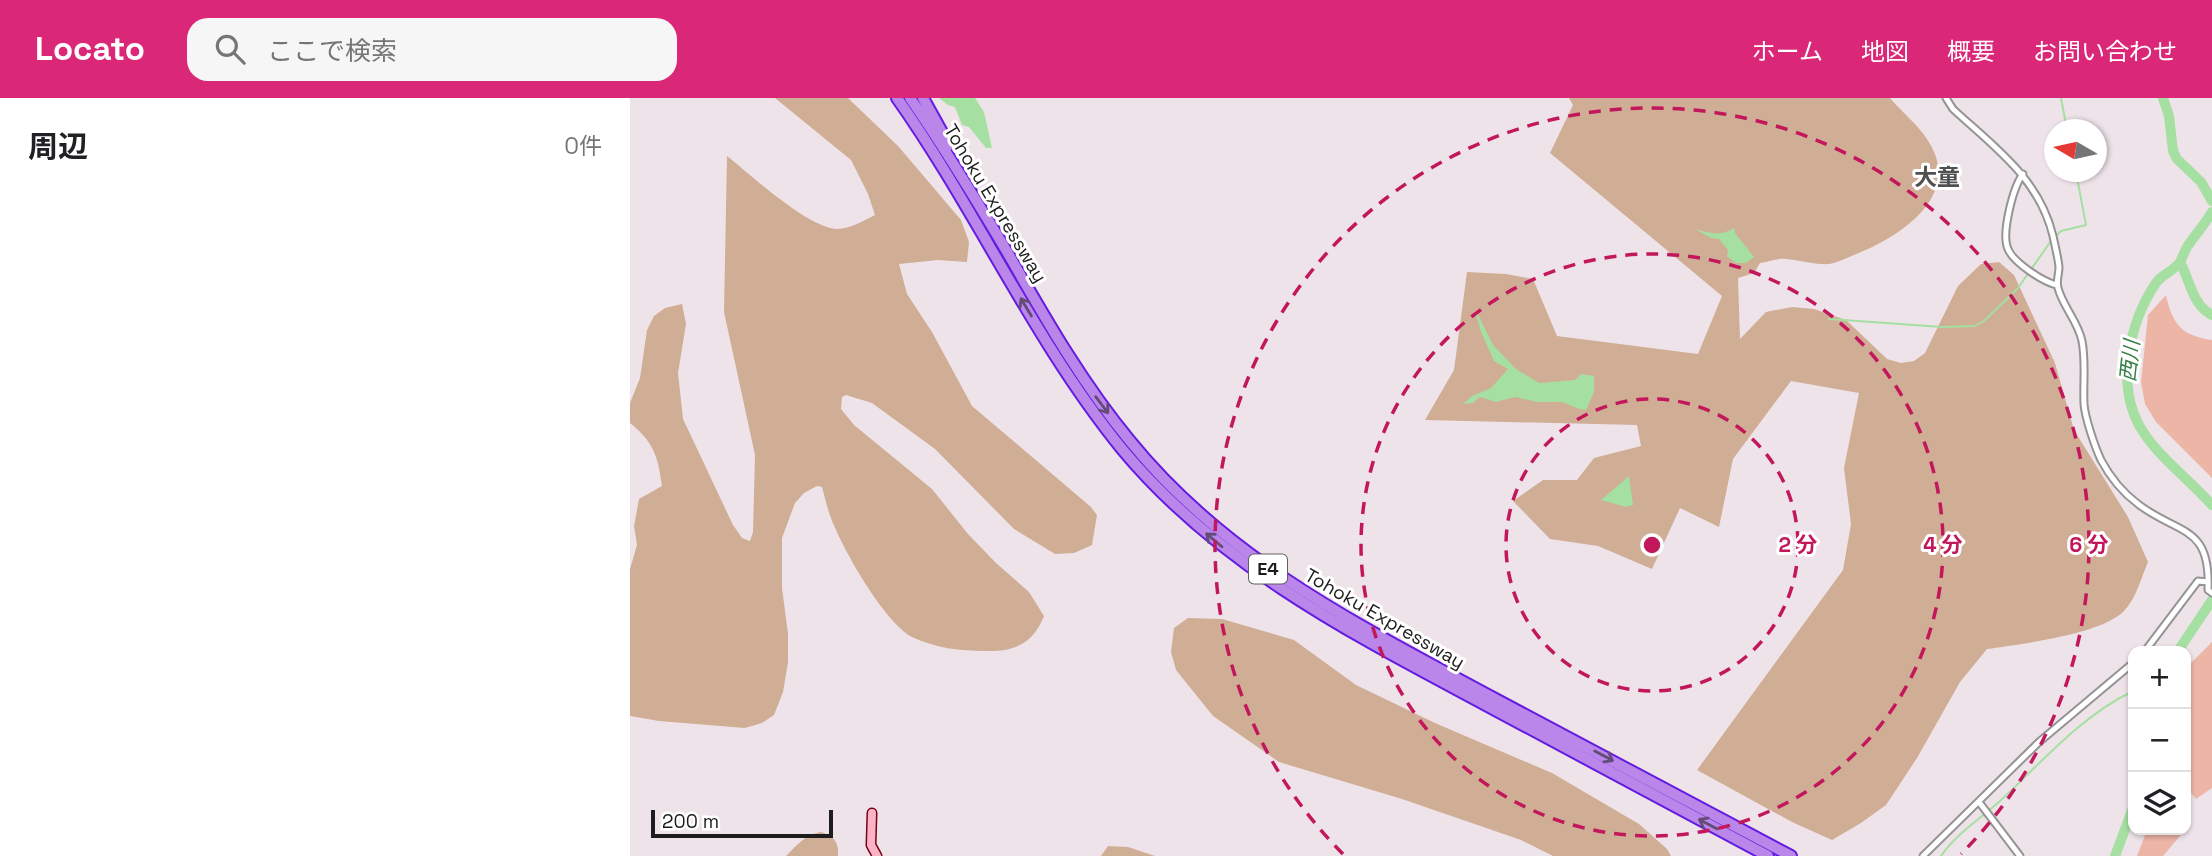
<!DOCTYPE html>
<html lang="ja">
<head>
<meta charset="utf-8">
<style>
  :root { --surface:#fff; --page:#f6f6f6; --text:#202124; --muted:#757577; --line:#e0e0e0; --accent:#db2777 }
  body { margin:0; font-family:"Space Grotesk","Noto Sans JP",sans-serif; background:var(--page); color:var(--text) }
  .controls { position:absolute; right:21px; bottom:21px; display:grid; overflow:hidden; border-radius:14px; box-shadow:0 2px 5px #0004 }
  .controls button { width:63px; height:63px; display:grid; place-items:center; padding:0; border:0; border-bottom:2px solid var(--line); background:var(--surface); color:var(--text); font:35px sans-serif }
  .compass { position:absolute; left:1414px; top:21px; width:63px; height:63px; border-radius:50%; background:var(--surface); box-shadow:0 2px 5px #0004; rotate:279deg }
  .scale { position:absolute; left:21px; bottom:18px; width:182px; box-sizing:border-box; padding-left:7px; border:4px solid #1d1d1d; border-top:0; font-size:19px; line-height:24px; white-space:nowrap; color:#1d1d1d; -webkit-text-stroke:5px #fff; paint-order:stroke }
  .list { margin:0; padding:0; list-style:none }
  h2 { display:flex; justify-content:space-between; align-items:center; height:91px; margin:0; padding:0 28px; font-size:30px }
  h2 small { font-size:23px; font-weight:400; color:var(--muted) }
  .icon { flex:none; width:38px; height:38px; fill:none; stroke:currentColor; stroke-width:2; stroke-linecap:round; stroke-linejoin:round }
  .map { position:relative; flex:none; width:1582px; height:758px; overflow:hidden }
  header { display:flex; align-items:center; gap:42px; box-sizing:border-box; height:98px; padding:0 35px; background:var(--accent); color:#fff }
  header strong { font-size:33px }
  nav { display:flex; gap:38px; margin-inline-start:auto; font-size:24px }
  .search { width:490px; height:63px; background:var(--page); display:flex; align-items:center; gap:18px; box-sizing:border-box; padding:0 24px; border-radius:21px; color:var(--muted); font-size:26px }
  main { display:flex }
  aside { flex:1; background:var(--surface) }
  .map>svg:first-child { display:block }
</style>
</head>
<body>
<header>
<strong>Locato</strong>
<div class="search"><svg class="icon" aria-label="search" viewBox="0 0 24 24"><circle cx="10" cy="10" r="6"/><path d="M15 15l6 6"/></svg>ここで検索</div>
<nav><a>ホーム</a><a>地図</a><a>概要</a><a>お問い合わせ</a></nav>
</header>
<main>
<aside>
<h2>周辺<small>0件</small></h2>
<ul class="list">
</ul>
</aside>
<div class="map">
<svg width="1582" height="758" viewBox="0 0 1582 758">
  <rect width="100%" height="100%" fill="#efe3ea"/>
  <path fill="#ecb5a6" d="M1536 197C1542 226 1552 238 1582 242V380L1526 324 1515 306 1511 284 1518 217Z
    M1582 544V690L1566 701 1556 689V570Z
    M1517 732H1555L1533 758H1507Z"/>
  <path fill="#d0ad95" d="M145 0H218L268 48 331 122 339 144 337 164 308 162 269 166 277 196 302 234 342 308 461 409 467 417 462 447 444 455 425 456 384 431 305 351 242 305 216 297 212 299 211 311 224 327 302 391 338 436 366 465 399 494 414 518C403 546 384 554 355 553 330 553 305 550 282 539 254 524 212 450 201 420 197 410 195 400 192 389L187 388 174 395 165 405 152 440V490L158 536V564L153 594 144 617 132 625 115 630 29 623 0 618V471L7 447 4 428 9 401 32 388C28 359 24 344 0 325V305L10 280 17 232 24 218 35 210 52 206 56 226 48 275 53 321 103 427 112 440 120 443 123 434 125 357 94 214 97 58C121 77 179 131 208 131 219 131 235 122 245 117L238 96 221 62Z
    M939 0H1260C1276 19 1298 34 1306 59 1321 108 1262 142 1224 157 1216 160 1207 165 1199 166 1185 167 1170 162 1156 161 1147 160 1138 164 1130 165L1124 175 1108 180 1110 241 1136 214 1162 209 1184 211 1216 222 1257 261 1271 265 1284 263 1295 255 1328 188 1351 166 1369 164 1384 177 1425 265 1444 332 1498 419 1518 464C1511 480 1506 501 1494 513 1470 537 1390 546 1357 551L1330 584 1287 660 1256 707 1231 725 1202 742 1162 724 1067 672 1213 472 1221 426 1214 370 1229 295 1161 283 1103 361 1089 429 1050 410 1022 471 968 448 920 441 883 403 913 382H947L964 360 1011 348 1007 327 795 322 824 272 837 174 876 176 903 181 927 238 1068 256 1092 198 920 55 943 7Z
    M558 520 592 521 664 542 726 587 805 625 922 675 1009 726 1037 751 1041 758H923L891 742 772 701 649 664 583 618 546 572 541 554 544 530Z
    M191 734C204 738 209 744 208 758H156C166 748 176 736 191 734Z
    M478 748 498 749 525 758H471Z"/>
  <path fill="#a5dfa1" d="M309 0H345L354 14 362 50H356L339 29 332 27 325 9 318 7Z
    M1104 130 1105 135 1124 159 1116 165H1106L1097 158 1098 152 1089 141 1081 140 1065 131C1080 135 1090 139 1104 130Z
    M844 209 863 247 886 271 909 285 945 282 951 276 964 278V294L956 312 949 311 932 304H907L885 299 866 304 850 299 843 305 833 306 842 298 861 290 878 271 864 263 851 234Z
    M999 378 1003 407 996 409 971 402Z"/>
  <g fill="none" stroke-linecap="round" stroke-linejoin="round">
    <path stroke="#a5dfa1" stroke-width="2" d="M1431 0 1437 32
      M1425 139 1431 133 1456 127 1446 74
      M1199 221 1312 229 1345 228 1354 223 1388 190 1421 143
      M1311 758C1327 735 1350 721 1370 703 1412 664 1451 618 1503 593"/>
    <path stroke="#a5dfa1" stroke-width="10" d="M1533 0 1539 18 1543 53 1547 61 1571 84 1582 103
      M1582 114C1575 126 1565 137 1557 149 1554 154 1553 159 1550 164 1544 173 1532 176 1526 185 1511 207 1503 229 1499 255 1487 334 1535 356 1582 407
      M1550 164C1560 182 1562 207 1582 217
      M1548 553 1582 502
      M1485 758 1503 710"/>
    <g stroke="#949494" stroke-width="9">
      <path id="street" d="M1316 0 1323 11C1365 50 1409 80 1423 138 1425 148 1428 159 1429 169 1429 176 1426 183 1428 190 1433 209 1448 223 1452 243 1456 264 1453 285 1454 306 1455 320 1465 349 1471 362 1480 379 1492 394 1508 406 1548 437 1581 426 1578 492L1582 495
        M1393 76C1383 89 1371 136 1378 151 1383 164 1413 184 1427 187
        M1515 553 1568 483 1578 484
        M1349 704 1390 758
        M1293 758 1409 644 1503 565"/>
    </g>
    <g stroke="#780017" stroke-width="11">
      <path id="secondary" d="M242 715 241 747 247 758"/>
    </g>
    <g stroke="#631ce0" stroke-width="14">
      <path id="highway" d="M267 0C347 113 404 243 492 351 589 468 723 536 854 606 949 657 1044 707 1138 758
        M280 0C314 49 345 100 376 152 414 218 451 284 500 343 595 460 724 525 854 595 956 650 1059 703 1161 758
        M293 0 319 47"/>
    </g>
    <use href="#street" stroke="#fff" stroke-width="5"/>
    <use href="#secondary" stroke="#fcb3c5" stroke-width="8"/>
    <use href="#highway" stroke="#ba86ea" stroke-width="10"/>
  </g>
  <defs><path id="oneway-shaft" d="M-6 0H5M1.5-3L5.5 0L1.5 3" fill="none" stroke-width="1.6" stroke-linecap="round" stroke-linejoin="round" transform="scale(1.75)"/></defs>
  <g stroke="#644c79">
    <use href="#oneway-shaft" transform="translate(396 209) rotate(-121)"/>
    <use href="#oneway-shaft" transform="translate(472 307) rotate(53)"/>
    <use href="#oneway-shaft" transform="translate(584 442) rotate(-140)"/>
    <use href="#oneway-shaft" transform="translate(974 658) rotate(28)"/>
    <use href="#oneway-shaft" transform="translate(1078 726) rotate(-152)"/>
  </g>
  <g fill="none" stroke="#c2185b" stroke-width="3.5" stroke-dasharray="12 9">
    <circle cx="1022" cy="447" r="146"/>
    <circle cx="1022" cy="447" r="291"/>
    <path d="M713 756A437 437 0 1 1 1331 756"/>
  </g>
  <g text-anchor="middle" stroke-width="6" stroke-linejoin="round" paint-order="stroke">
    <rect fill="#fff" stroke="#616161" stroke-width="2" x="619" y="456.5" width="38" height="29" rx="5"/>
    <g font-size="18" font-weight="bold" fill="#1d1d1d">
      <text x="638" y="477">E4</text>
    </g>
    <g font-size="19" fill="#1d1d1d" stroke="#fff">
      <text transform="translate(366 105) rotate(59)" y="7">Tohoku Expressway</text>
      <text transform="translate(755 520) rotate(30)" y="7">Tohoku Expressway</text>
    </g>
    <g font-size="21" font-style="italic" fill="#368146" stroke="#fff">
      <text transform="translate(1500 263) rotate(-84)" y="7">西川</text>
    </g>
    <g font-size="23" font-weight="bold" fill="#505050" stroke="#fff">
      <text x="1307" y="87">大童</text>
    </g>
  </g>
  <circle cx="1022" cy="447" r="10" fill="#c2185b" stroke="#fff" stroke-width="3.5"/>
  <g font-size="21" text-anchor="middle" font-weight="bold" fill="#c2185b" stroke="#fff" stroke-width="6" stroke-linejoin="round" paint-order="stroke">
    <text x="1168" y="454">2 分</text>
    <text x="1313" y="454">4 分</text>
    <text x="1459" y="454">6 分</text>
  </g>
</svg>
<div class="controls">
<button>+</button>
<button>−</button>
<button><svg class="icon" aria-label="layers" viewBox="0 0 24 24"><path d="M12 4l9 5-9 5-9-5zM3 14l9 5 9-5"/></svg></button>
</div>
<svg class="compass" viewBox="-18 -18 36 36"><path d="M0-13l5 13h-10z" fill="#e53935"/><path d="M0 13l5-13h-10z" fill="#757577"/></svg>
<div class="scale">200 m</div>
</div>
</main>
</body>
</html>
